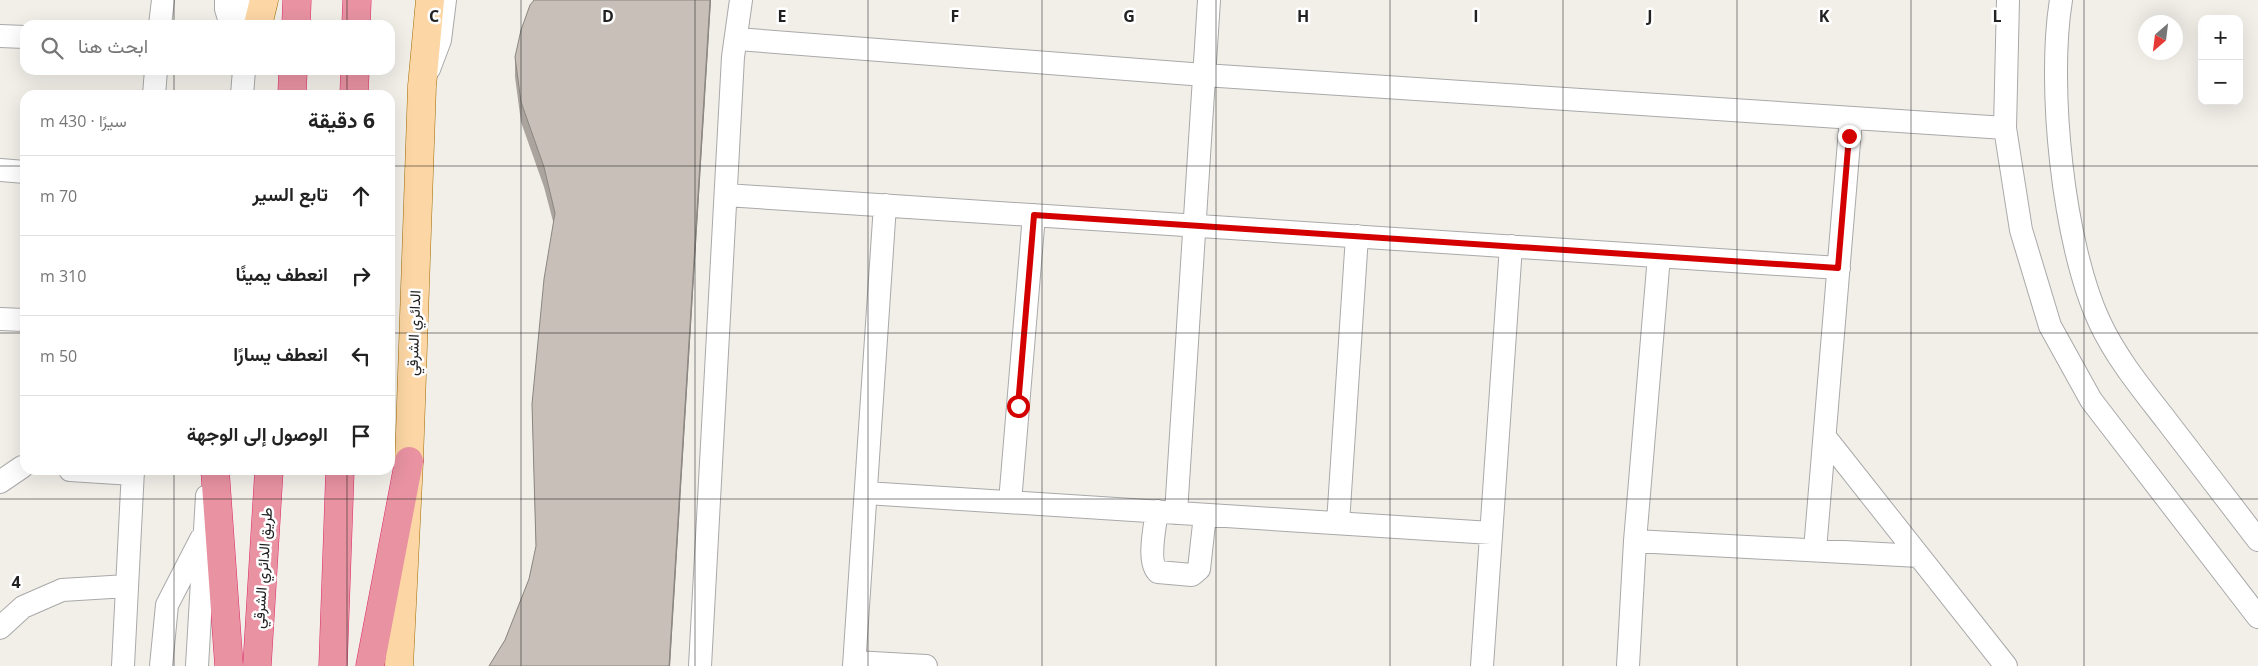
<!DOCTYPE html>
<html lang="ar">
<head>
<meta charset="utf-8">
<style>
  :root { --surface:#fff; --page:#f6f6f6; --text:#222; --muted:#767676; --line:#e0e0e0 }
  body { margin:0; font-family:"Open Sans",Vazirmatn,sans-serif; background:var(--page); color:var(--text); direction:rtl }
  .controls { position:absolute; right:15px; top:15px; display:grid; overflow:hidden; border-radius:10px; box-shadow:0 5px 20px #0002 }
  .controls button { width:45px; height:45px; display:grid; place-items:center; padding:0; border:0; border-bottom:1px solid var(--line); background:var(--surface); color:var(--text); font:25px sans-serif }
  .compass { position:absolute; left:2138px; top:15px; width:45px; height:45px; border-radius:50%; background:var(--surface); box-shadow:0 5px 20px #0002; rotate:208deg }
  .stop { position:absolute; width:15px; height:15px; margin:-11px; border:4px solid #d40000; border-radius:50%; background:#fff }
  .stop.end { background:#d40000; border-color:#fff; box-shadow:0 1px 5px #0008 }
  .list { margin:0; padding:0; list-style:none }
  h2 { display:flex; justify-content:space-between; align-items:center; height:65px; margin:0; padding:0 20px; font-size:21px }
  h2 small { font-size:16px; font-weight:400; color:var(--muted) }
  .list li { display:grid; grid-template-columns:32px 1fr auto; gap:15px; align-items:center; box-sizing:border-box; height:80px; padding:0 20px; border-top:1px solid var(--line) }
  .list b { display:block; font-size:19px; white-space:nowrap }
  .list em { font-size:16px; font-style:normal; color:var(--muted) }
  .icon { flex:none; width:28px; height:28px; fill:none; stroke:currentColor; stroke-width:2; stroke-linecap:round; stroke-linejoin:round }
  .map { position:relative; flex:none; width:2258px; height:666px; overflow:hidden; direction:ltr }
  .search { position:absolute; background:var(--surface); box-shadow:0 5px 20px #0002; left:20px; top:20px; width:375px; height:55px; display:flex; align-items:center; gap:12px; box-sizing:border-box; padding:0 18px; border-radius:15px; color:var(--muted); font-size:19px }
  .panel { position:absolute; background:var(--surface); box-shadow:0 5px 20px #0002; left:20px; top:90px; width:375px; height:385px; border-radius:15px; direction:rtl }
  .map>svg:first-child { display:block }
</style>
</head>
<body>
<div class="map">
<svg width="2258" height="666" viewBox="0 0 2258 666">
  <rect width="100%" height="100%" fill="#f2efe9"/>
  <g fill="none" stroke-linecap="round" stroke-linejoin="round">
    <g stroke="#a9a9a9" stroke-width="24">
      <path id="minor" d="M226 0V9L231 25
        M2008 0 2005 128 2021 230 2050 326 2091 400 2258 617
        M2061 0C2047 85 2063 245 2100 323 2117 359 2142 389 2166 420 2197 460 2227 500 2258 540
        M160 25 163 0
        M246 25V0
        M0 36 25 37
        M737 39 1204 75 2005 128
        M429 69 440 40 445 0
        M154 95 156 70
        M242 95 244 70
        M0 170 25 172
        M726 195 1839 268
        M0 319 25 320
        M1825 437 2006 666
        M70 470 133 474
        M0 482 22 467
        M866 493 1491 533
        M1010 502 1034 215
        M1157 511C1155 526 1147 562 1158 572L1192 575 1199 569 1205 515
        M1176 513 1209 0
        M1338 523 1357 236
        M1635 541 1919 556
        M1815 550 1851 118
        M0 628 23 607 62 590 127 586
        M855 662 926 666
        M123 666 133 470
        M161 666 167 605 201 539
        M197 666 207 496
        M700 666 733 57 741 0
        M854 666 885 205
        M1482 666 1511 246
        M1628 666 1635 541 1659 256"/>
    </g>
    <g stroke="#a06b00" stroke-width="29">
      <path id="major" d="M258 25 264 0
        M399 666 409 461 422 86 430 0"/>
    </g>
    <g stroke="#dc2a67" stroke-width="29">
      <path id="highway" d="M296 25 297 0
        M356 25 357 0
        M292 95 293 70
        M354 95 355 70
        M215 470 229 666
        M257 666 269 470
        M333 666 340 470
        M370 666 409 461"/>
    </g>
    <use href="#minor" stroke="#fff" stroke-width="22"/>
    <use href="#major" stroke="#fcd6a4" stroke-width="28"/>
    <use href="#highway" stroke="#e892a2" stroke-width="28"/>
  </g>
  <path fill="#aba49e" d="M534 0H711L670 666H489L505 640 529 579 536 549 532 404 554 225 544 187 521 122 515 77V57Z"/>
  <path fill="#8b8681" d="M710 0H711L670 666H669Z"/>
  <path fill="#c7bfb8" stroke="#8b8681" d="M534 0H710L669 666H489L505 640 529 579 536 546 532 404 544 279 555 213 544 167 521 102 515 57 521 30 530 5Z"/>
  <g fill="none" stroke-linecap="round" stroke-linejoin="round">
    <path stroke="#d40000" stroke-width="6" d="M1018 406 1034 215 1838 268 1849 136"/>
  </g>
  <path fill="none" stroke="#222" stroke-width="1" stroke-opacity="0.55" d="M174 0V25M347 0V25M521 0V666M695 0V666M868 0V666M1042 0V666M1216 0V666M1390 0V666M1563 0V666M1737 0V666M1911 0V666M2084 0V666M174 70V95M347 70V95M0 166H25M390 166H2258M0 333H25M390 333H2258M174 470V666M347 470V666M0 499H2258"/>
  <g text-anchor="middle" stroke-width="5" stroke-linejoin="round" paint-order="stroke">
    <g font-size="15" fill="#222" stroke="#fff">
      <text transform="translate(414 333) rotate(-88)" y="5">الدائري الشرقي</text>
      <text transform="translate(263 568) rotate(-86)" y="5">طريق الدائري الشرقي</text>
    </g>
  </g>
  <g font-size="16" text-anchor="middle" font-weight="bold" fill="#222" stroke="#fff" stroke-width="5" stroke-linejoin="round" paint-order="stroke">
    <text x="434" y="22">C</text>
    <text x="608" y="22">D</text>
    <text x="782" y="22">E</text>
    <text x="955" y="22">F</text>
    <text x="1129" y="22">G</text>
    <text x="1303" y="22">H</text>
    <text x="1476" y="22">I</text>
    <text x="1650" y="22">J</text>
    <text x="1824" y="22">K</text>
    <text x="1997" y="22">L</text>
    <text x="16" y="588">4</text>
  </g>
</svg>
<div class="controls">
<button>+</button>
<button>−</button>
</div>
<svg class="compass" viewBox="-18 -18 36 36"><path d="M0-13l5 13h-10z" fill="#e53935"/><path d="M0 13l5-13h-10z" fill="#767676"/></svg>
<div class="stop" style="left:1018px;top:406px"></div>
<div class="stop end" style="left:1849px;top:136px"></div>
<div class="search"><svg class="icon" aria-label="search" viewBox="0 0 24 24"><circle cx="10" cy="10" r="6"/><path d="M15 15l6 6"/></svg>ابحث هنا</div>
<section class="panel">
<h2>6 دقيقة<small>سيرًا · 430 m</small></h2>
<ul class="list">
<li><svg class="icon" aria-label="ahead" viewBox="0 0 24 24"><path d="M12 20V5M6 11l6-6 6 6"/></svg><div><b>تابع السير</b></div><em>70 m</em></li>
<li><svg class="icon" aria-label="right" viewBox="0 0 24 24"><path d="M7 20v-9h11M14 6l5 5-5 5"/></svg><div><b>انعطف يمينًا</b></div><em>310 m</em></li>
<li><svg class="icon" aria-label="left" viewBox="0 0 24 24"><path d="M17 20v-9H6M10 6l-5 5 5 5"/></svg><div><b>انعطف يسارًا</b></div><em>50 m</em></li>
<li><svg class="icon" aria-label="arrive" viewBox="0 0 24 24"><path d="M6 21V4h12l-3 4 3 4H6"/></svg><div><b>الوصول إلى الوجهة</b></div></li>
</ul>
</section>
</div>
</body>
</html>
